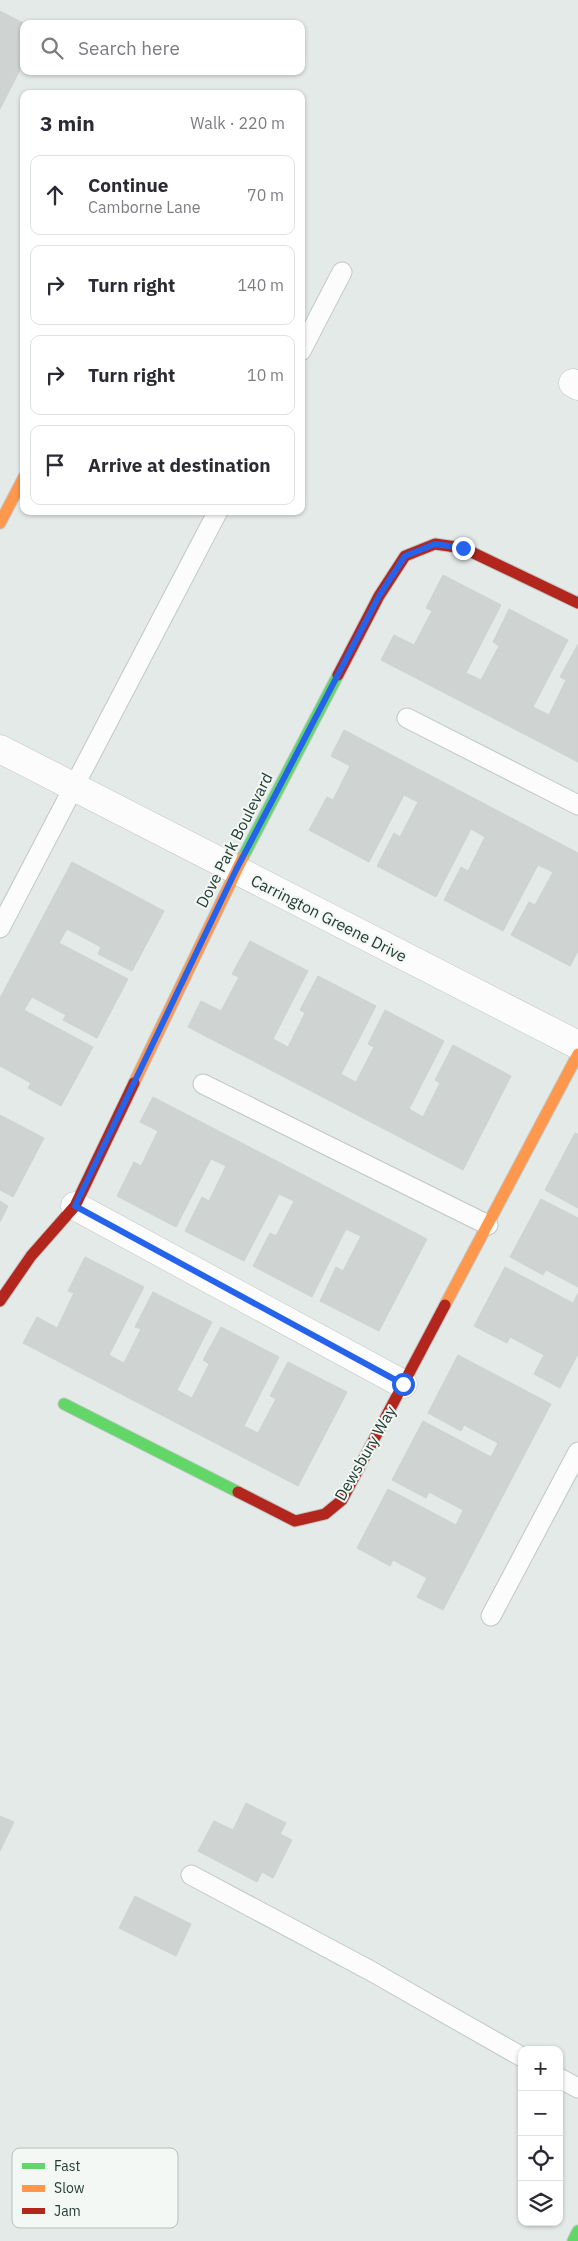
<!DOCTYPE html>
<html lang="en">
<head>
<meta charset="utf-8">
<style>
  :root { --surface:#fff; --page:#f2f2f3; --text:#2b2b33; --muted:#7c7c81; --line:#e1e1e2 }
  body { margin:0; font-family:"IBM Plex Sans",sans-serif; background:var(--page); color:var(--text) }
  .controls { position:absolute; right:15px; bottom:15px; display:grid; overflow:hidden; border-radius:10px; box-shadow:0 1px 4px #0004 }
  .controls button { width:45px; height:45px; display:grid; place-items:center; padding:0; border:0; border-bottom:1px solid var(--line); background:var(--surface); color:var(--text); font:25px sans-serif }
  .stop { position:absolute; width:15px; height:15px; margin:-11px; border:4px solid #2563eb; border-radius:50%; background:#fff }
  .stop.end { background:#2563eb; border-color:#fff; box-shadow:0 1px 5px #0008 }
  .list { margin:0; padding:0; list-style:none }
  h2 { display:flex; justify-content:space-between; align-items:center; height:65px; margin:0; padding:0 20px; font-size:21px }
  h2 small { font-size:16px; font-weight:400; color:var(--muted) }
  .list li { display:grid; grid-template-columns:32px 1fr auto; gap:15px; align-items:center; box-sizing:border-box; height:80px; margin:0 10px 10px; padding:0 10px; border:1px solid var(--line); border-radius:10px }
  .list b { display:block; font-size:19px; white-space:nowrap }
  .list p { margin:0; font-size:16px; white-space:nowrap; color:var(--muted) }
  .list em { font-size:16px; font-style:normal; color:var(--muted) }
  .icon { flex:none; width:28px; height:28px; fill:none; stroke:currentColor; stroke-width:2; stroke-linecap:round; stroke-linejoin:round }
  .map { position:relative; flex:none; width:578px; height:2241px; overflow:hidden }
  .search { position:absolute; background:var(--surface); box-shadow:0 1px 4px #0004; left:20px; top:20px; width:285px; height:55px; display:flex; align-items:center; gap:12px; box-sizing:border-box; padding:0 18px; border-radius:10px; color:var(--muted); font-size:19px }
  .panel { position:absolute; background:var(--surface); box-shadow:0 1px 4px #0004; left:20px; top:90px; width:285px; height:425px; border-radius:10px }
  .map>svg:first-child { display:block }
</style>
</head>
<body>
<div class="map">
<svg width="578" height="2241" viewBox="0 0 578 2241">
  <rect width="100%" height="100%" fill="#e4eae7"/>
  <path fill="#cfd3d1" stroke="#cdd3d0" d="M0 11 25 24 24 62 0 109Z
    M443 575 501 605 466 673 481 680 499 646 493 642 509 609 568 640 533 707 549 715 566 680 560 677 578 644V762L381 660 394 635 414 645 432 611 426 608Z
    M344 730 578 853V951L570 966 511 935 529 902 535 905 553 872 538 865 503 931 444 900 461 867 468 871 485 837 471 829 436 897 377 866 394 833 400 837 418 802 404 795 369 862 309 830 327 797 333 800 350 766 331 756Z
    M72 862 164 911 132 971 98 954 101 947 67 929 59 943 128 979 97 1038 63 1020 66 1015 32 997 24 1010 93 1047 61 1106 28 1088 31 1083 0 1066V998Z
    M250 941 308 971 273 1039 288 1047 305 1013 300 1010 318 976 376 1006 341 1074 350 1079 356 1082 374 1047 368 1044 385 1010 444 1041 409 1109 423 1117 440 1083 435 1080 453 1045 511 1076 463 1170 188 1027 201 1001 221 1011 239 977 232 974Z
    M153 1097 427 1239 379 1331 320 1301 336 1267 343 1271 361 1236 346 1229 312 1297 253 1266 270 1233 276 1236 294 1201 279 1194 244 1261 185 1231 202 1197 209 1201 226 1166 220 1163 211 1159 176 1227 117 1196 134 1162 141 1166 158 1131 140 1122Z
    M0 1115 44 1138 13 1197 0 1190Z
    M575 1133 578 1134V1208L545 1190Z
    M541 1199 578 1218V1287L546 1270 543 1275 510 1257Z
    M0 1201 8 1206 0 1222Z
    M85 1257 144 1287 109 1355 118 1360 124 1363 141 1329 135 1327 153 1292 212 1322 177 1390 186 1395 192 1398 209 1364 203 1360 221 1327 279 1357 244 1426 258 1433 276 1399 270 1396 288 1362 347 1392 298 1486 23 1343 37 1317 57 1328 74 1293 68 1291Z
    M505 1267 573 1303 578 1293V1354L560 1388 534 1374 544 1355 510 1337 507 1343 474 1326Z
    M458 1355 551 1404 443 1610 417 1597 427 1578 393 1560 390 1566 357 1548 388 1489 456 1525 463 1510 429 1492 426 1498 392 1480 423 1421 491 1457 498 1443 464 1425 461 1431 428 1413Z
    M246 1803 286 1823 280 1834 292 1840 273 1878 262 1872 257 1882 198 1851 214 1821 233 1830Z
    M0 1816 14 1822 0 1851Z
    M135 1896 191 1924 176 1956 119 1928Z"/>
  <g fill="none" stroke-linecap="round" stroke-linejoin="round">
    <g stroke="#c1c7c4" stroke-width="21">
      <path id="lane" d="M301 351 342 272
        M407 718 578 805
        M0 928 218 511
        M203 1084 488 1225
        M491 1616 578 1452
        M191 1875 371 1971 522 2057
        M559 2078 578 2088"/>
    </g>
    <g stroke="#c1c7c4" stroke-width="29">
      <path id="street" d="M573 383 578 386
        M0 749 578 1045
        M75 1206 403 1384"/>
    </g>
    <g stroke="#c0c7c4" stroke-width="13">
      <path id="fast" d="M243 857 338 675
        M64 1404 238 1492
        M573 2241 578 2231"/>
    </g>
    <g stroke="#c0c7c4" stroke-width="13">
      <path id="slow" d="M0 523 24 477
        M134 1083 243 857
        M445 1305 578 1054"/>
    </g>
    <g stroke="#c0c7c4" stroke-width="13">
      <path id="jam" d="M338 675 379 596 405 556 435 544 463 548 578 603
        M0 1301 31 1256 75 1206 134 1083
        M238 1492 295 1521 325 1514 342 1500 445 1305"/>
    </g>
    <use href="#lane" stroke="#fbfcfb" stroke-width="19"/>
    <use href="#street" stroke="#fbfcfb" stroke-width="28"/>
    <use href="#fast" stroke="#63d668" stroke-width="11"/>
    <use href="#slow" stroke="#ff974d" stroke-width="11"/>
    <use href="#jam" stroke="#b3261e" stroke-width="11"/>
  </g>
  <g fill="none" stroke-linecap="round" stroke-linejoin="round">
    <path stroke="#2563eb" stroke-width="6" d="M403 1384 75 1206 236 870 379 596 405 556 435 544 463 548"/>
  </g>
  <g text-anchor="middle" stroke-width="4" stroke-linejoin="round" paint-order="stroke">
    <g font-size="16" fill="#233c34" stroke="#f3f8f5">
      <text transform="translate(234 840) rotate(-63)" y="6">Dove Park Boulevard</text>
      <text transform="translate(329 918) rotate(27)" y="6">Carrington Greene Drive</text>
      <text transform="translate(365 1453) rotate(-60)" y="6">Dewsbury Way</text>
    </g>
  </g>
  <rect x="12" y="2148" width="166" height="80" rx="8" fill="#f3f8f5" stroke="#b5c0bb" stroke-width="1"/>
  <rect x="22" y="2163" width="23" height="6" fill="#63d668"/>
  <rect x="22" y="2185" width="23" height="7" fill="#ff974d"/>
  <rect x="22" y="2208" width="23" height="6" fill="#b3261e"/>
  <g font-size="14" fill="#233c34">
    <text x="54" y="2171">Fast</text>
    <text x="54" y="2193">Slow</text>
    <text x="54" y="2216">Jam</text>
  </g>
</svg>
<div class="controls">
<button>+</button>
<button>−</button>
<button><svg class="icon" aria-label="locate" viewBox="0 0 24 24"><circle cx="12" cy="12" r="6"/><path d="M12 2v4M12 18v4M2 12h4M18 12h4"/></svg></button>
<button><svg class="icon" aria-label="layers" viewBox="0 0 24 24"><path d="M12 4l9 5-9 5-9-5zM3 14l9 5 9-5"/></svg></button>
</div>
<div class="stop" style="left:403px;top:1384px"></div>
<div class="stop end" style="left:463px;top:548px"></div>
<div class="search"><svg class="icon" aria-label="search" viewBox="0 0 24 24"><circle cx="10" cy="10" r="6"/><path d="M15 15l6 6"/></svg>Search here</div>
<section class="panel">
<h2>3 min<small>Walk · 220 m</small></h2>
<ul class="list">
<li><svg class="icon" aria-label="ahead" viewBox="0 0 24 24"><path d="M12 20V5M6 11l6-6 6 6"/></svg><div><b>Continue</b><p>Camborne Lane</p></div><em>70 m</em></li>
<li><svg class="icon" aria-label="right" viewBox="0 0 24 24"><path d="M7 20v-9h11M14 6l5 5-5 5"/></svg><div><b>Turn right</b></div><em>140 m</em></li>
<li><svg class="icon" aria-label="right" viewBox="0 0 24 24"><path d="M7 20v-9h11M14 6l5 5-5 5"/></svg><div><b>Turn right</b></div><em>10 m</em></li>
<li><svg class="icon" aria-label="arrive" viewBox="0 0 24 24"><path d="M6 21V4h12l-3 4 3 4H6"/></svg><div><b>Arrive at destination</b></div></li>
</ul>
</section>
</div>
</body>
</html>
